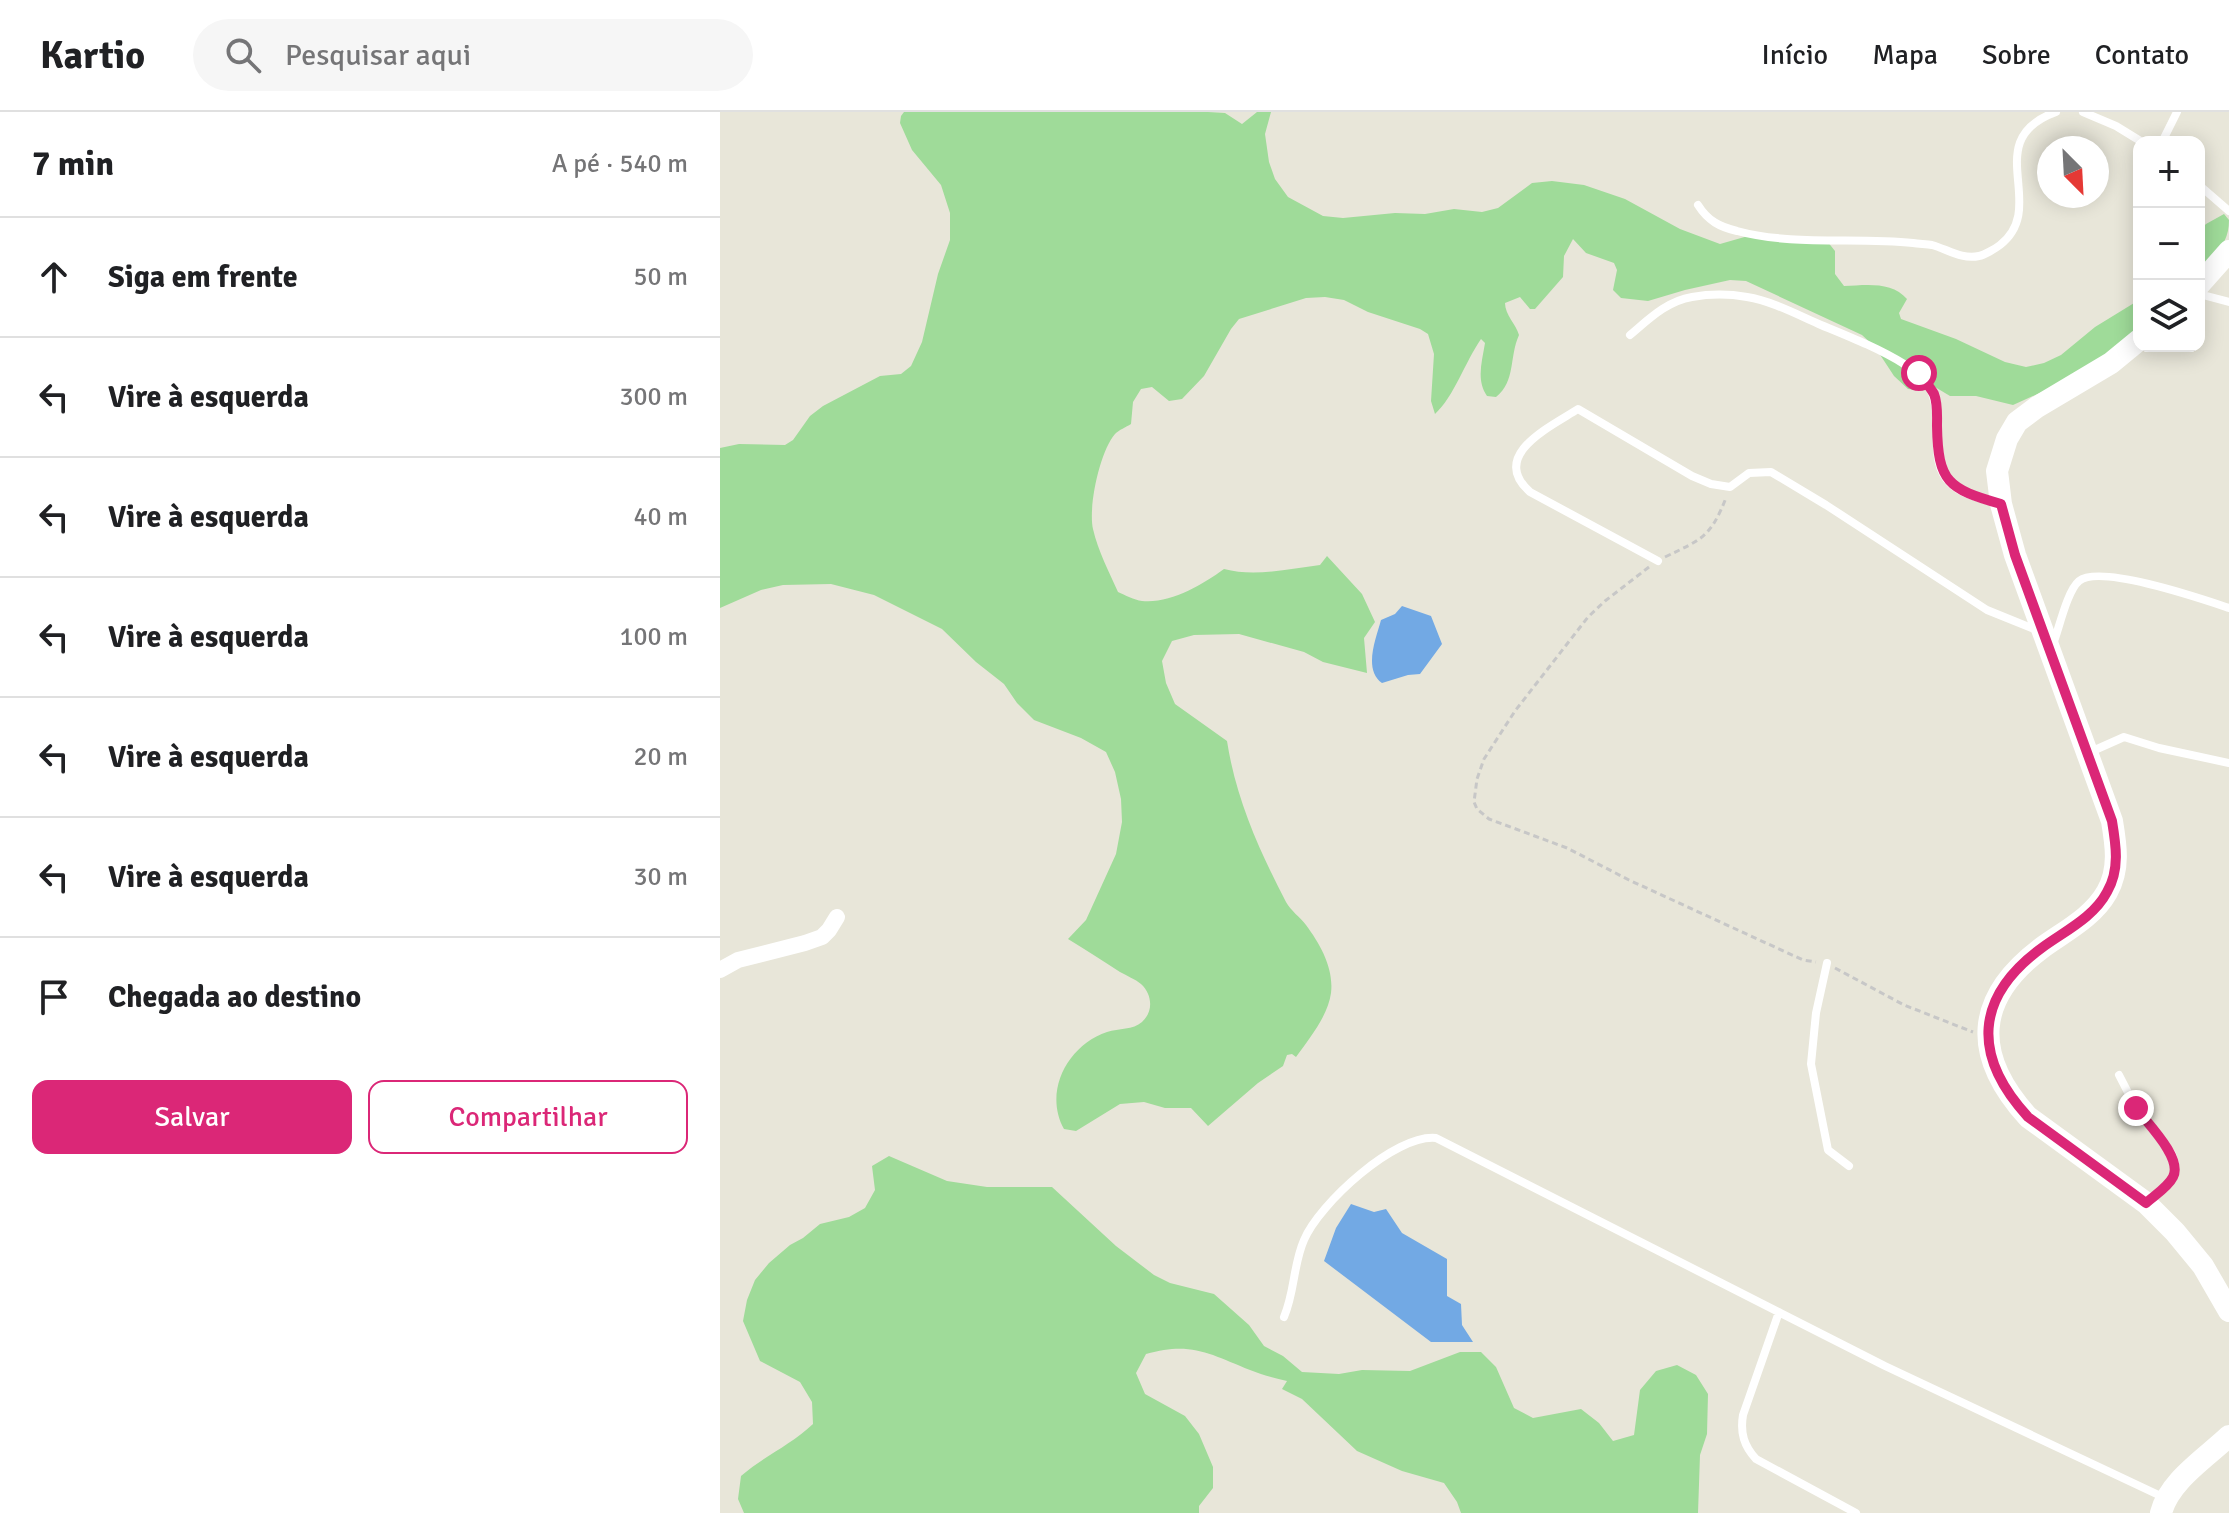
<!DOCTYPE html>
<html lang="pt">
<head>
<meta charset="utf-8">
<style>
  :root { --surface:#fff; --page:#f6f6f6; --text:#202124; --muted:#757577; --line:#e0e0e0; --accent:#db2777 }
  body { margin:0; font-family:Signika,sans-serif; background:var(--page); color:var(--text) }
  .controls { position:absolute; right:24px; top:24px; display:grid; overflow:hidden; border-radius:16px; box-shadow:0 4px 20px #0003 }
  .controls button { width:72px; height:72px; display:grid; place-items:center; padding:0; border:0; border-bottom:2px solid var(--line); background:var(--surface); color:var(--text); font:40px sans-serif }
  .compass { position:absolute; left:1317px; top:24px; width:72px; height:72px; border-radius:50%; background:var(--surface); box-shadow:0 4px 20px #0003; rotate:156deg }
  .stop { position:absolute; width:24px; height:24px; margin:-18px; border:6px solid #db2777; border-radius:50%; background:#fff }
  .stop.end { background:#db2777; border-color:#fff; box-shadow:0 2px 8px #0008 }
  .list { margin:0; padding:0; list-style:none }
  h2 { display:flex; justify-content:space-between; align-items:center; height:104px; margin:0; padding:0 32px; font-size:34px }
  h2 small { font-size:26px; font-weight:400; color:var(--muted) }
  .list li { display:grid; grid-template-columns:52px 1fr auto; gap:24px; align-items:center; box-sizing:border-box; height:120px; padding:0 32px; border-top:2px solid var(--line) }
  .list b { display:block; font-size:30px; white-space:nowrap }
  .list em { font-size:26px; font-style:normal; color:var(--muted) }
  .actions { display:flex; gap:16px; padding:24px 32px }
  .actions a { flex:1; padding:18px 0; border:2px solid var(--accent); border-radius:16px; text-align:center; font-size:28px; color:var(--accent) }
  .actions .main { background:var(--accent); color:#fff }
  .icon { flex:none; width:44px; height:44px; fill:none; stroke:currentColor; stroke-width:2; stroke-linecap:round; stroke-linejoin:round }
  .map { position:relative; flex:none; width:1509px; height:1401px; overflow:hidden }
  header { display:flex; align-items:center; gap:48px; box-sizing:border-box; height:112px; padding:0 40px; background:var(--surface); border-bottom:2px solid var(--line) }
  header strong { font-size:38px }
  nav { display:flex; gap:44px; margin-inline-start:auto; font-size:28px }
  .search { width:560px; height:72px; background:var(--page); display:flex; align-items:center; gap:20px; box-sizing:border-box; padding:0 28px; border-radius:44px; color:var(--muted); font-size:30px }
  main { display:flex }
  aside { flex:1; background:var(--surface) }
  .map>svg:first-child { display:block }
</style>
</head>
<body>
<header>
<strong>Kartio</strong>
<div class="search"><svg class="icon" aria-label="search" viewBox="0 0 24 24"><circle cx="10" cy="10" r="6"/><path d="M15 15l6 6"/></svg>Pesquisar aqui</div>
<nav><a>Início</a><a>Mapa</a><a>Sobre</a><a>Contato</a></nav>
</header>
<main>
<aside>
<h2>7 min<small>A pé · 540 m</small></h2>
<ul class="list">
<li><svg class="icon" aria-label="ahead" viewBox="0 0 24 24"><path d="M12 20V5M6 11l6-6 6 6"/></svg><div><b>Siga em frente</b></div><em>50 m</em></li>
<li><svg class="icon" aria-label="left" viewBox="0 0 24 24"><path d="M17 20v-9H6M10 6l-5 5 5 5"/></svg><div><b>Vire à esquerda</b></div><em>300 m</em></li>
<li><svg class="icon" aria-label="left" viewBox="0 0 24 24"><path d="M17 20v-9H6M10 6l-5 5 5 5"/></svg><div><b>Vire à esquerda</b></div><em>40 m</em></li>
<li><svg class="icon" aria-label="left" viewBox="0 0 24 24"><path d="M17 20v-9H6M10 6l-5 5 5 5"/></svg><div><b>Vire à esquerda</b></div><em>100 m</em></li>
<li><svg class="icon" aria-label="left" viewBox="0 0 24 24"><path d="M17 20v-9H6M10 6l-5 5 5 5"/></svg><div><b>Vire à esquerda</b></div><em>20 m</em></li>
<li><svg class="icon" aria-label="left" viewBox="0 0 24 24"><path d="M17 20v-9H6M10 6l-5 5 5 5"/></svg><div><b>Vire à esquerda</b></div><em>30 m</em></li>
<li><svg class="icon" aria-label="arrive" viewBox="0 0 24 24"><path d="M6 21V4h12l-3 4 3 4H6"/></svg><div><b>Chegada ao destino</b></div></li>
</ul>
<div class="actions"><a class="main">Salvar</a><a>Compartilhar</a></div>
</aside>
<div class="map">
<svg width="1509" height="1401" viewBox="0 0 1509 1401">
  <rect width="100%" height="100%" fill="#e8e6d9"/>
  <path fill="#9fdb99" d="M184 0H488L505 1 522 12 537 0H551L545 22 549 50 555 67 568 85 603 104 623 106 675 101 705 102 734 97 762 100 778 96 812 71 832 69 864 73 905 87 960 117 1000 132 1028 124 1107 129 1115 139V162L1124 174C1146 173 1172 169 1187 187L1179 201 1181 207 1236 227 1285 250 1306 255 1324 251 1341 243 1375 215 1419 188V216L1401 232 1353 266 1293 293 1256 284H1230L1210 272 1196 278 1188 277 1174 264 1155 235 1142 223 1026 169 1010 168 965 178 928 189 901 186 893 178 897 158 894 151 866 141 853 127 844 144 843 165 815 197H810L800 185 785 191C785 203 796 212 799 223 789 245 796 269 776 285L767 284C756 268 762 250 765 231L761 227C745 250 734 285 715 302L711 289 714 242 708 222 700 217 648 200 624 188 605 185 586 186 519 207 511 217 484 264 462 287 449 289 432 275 421 277 413 290 411 312C406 315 399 318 395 322 380 339 368 395 373 417 378 439 389 460 398 480 405 483 414 488 422 489 450 492 482 473 504 457 534 465 569 457 600 453L607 444 642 482 655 510 644 526 647 561 603 550 584 540 519 522 474 523 452 529 442 549 446 571 455 592 507 629C516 687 539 738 566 790 571 799 580 805 586 813 600 832 614 856 611 881 608 904 589 927 576 945L572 942 567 943 563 954 538 971 488 1014 471 996H445L424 990 400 992 356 1019 344 1017C323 979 348 933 387 920 399 916 413 918 422 910 434 899 432 882 421 872 415 867 407 864 400 860 383 849 366 838 348 827L366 808 396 742 402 710 401 687 395 660 386 640 361 626 314 608 297 591 284 572 256 550 222 517 154 483 111 472 63 473 41 478 0 496V336L19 332 65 333 73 328 90 304 103 294 160 264 181 262 191 254 202 230 218 162 230 128V101L221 73 192 38 180 11 181 4Z
    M1504 102 1509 108C1509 132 1495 143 1479 160V119L1486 112Z
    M169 1044 227 1069 267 1075H332L396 1134 434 1163 450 1171 494 1182 529 1213 544 1234 563 1244 582 1260 619 1262 642 1258 690 1259 740 1240H761L776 1255 794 1296 813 1306 861 1297 879 1311 893 1329 914 1323 920 1278 936 1259 957 1253 976 1263 988 1282 987 1322 980 1343 978 1401H741L737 1390 724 1371 682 1359 637 1339 582 1287 562 1277 567 1269C555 1266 542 1263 530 1258 490 1242 471 1229 426 1242L416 1261 425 1282 465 1304 479 1322 493 1355V1376L479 1394V1401H24L18 1387 21 1364C44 1344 71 1333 93 1312L92 1290 80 1270 40 1249 23 1209 27 1188 35 1168 49 1151 70 1133 83 1126 100 1112 129 1105 145 1096 155 1078 152 1054Z"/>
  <path fill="#72a9e4" d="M682 494 711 504 722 532 700 562 688 563 662 571C643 557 656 527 661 508L675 502Z
    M631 1092 654 1100 666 1097 682 1121 727 1147V1184L741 1192 742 1213 753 1230H711L604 1149 616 1116Z"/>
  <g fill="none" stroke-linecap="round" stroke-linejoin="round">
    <path stroke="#c7c7c7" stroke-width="3" stroke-dasharray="6 4" stroke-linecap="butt" d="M945 445C982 427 990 426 1006 386
      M929 455 885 489 868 505 795 599 764 647 757 667 754 690 757 697 769 707 847 736 909 768 1083 848 1096 850
      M1115 856 1184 893 1253 920"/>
    <path stroke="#fff" stroke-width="8" d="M1363 0 1396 14 1422 30
      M1442 30 1457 0
      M1479 73 1509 99
      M978 93C988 109 1000 115 1017 119 1073 134 1136 125 1193 131 1199 132 1206 132 1212 133 1227 137 1242 148 1259 144 1264 143 1275 137 1280 133 1330 94 1258 28 1336 0
      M1479 182 1509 190
      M910 223C929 207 947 189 972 185 989 182 1010 182 1027 185 1052 189 1078 203 1101 213 1130 225 1158 236 1184 252 1189 255 1195 258 1199 262 1233 294 1202 344 1230 371 1242 383 1263 387 1280 392
      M938 449 810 380C769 343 830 315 858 297L972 364 991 372 1010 375 1029 361 1051 360 1106 393 1267 498 1319 519
      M1333 532C1339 517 1347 479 1359 469 1380 452 1482 487 1509 496
      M1368 641 1404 625 1439 636 1509 651
      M1107 851 1096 901 1091 952 1108 1038 1129 1054
      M1399 963 1416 996 1452 1042 1455 1052 1453 1067 1427 1090
      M1059 1200 1023 1303C1020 1321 1024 1334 1036 1347L1136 1401
      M564 1205C575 1179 573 1153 584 1128 599 1092 675 1022 716 1026L1165 1254 1445 1386"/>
    <path stroke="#fff" stroke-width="16" d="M0 858 18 848 85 831 102 825 109 818 117 805"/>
    <path stroke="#fff" stroke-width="22" d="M1479 173 1509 139
      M1419 228 1391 251 1317 295 1297 310 1287 327 1277 359 1281 392 1295 443 1392 709C1396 733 1400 757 1387 780 1373 805 1345 819 1323 835 1254 886 1252 943 1308 1005L1426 1091 1455 1120 1483 1154 1509 1199
      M1441 1401C1449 1369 1486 1346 1509 1324"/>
  </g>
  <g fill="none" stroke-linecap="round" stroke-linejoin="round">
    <path stroke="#db2777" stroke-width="10" d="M1199 261C1204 268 1210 275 1214 282 1218 292 1217 304 1217 314 1218 370 1228 377 1281 392L1295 443 1392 709C1396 733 1400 758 1387 780 1374 805 1345 819 1323 835 1254 885 1252 944 1308 1005L1426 1091C1435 1083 1448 1075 1453 1065 1463 1046 1427 1011 1416 996"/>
  </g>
</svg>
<div class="controls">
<button>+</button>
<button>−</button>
<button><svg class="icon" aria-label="layers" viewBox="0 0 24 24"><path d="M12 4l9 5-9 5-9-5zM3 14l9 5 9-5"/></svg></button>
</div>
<svg class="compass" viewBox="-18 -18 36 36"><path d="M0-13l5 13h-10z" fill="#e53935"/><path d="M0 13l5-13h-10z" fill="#757577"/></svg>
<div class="stop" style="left:1199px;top:261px"></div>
<div class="stop end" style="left:1416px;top:996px"></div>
</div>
</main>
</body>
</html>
